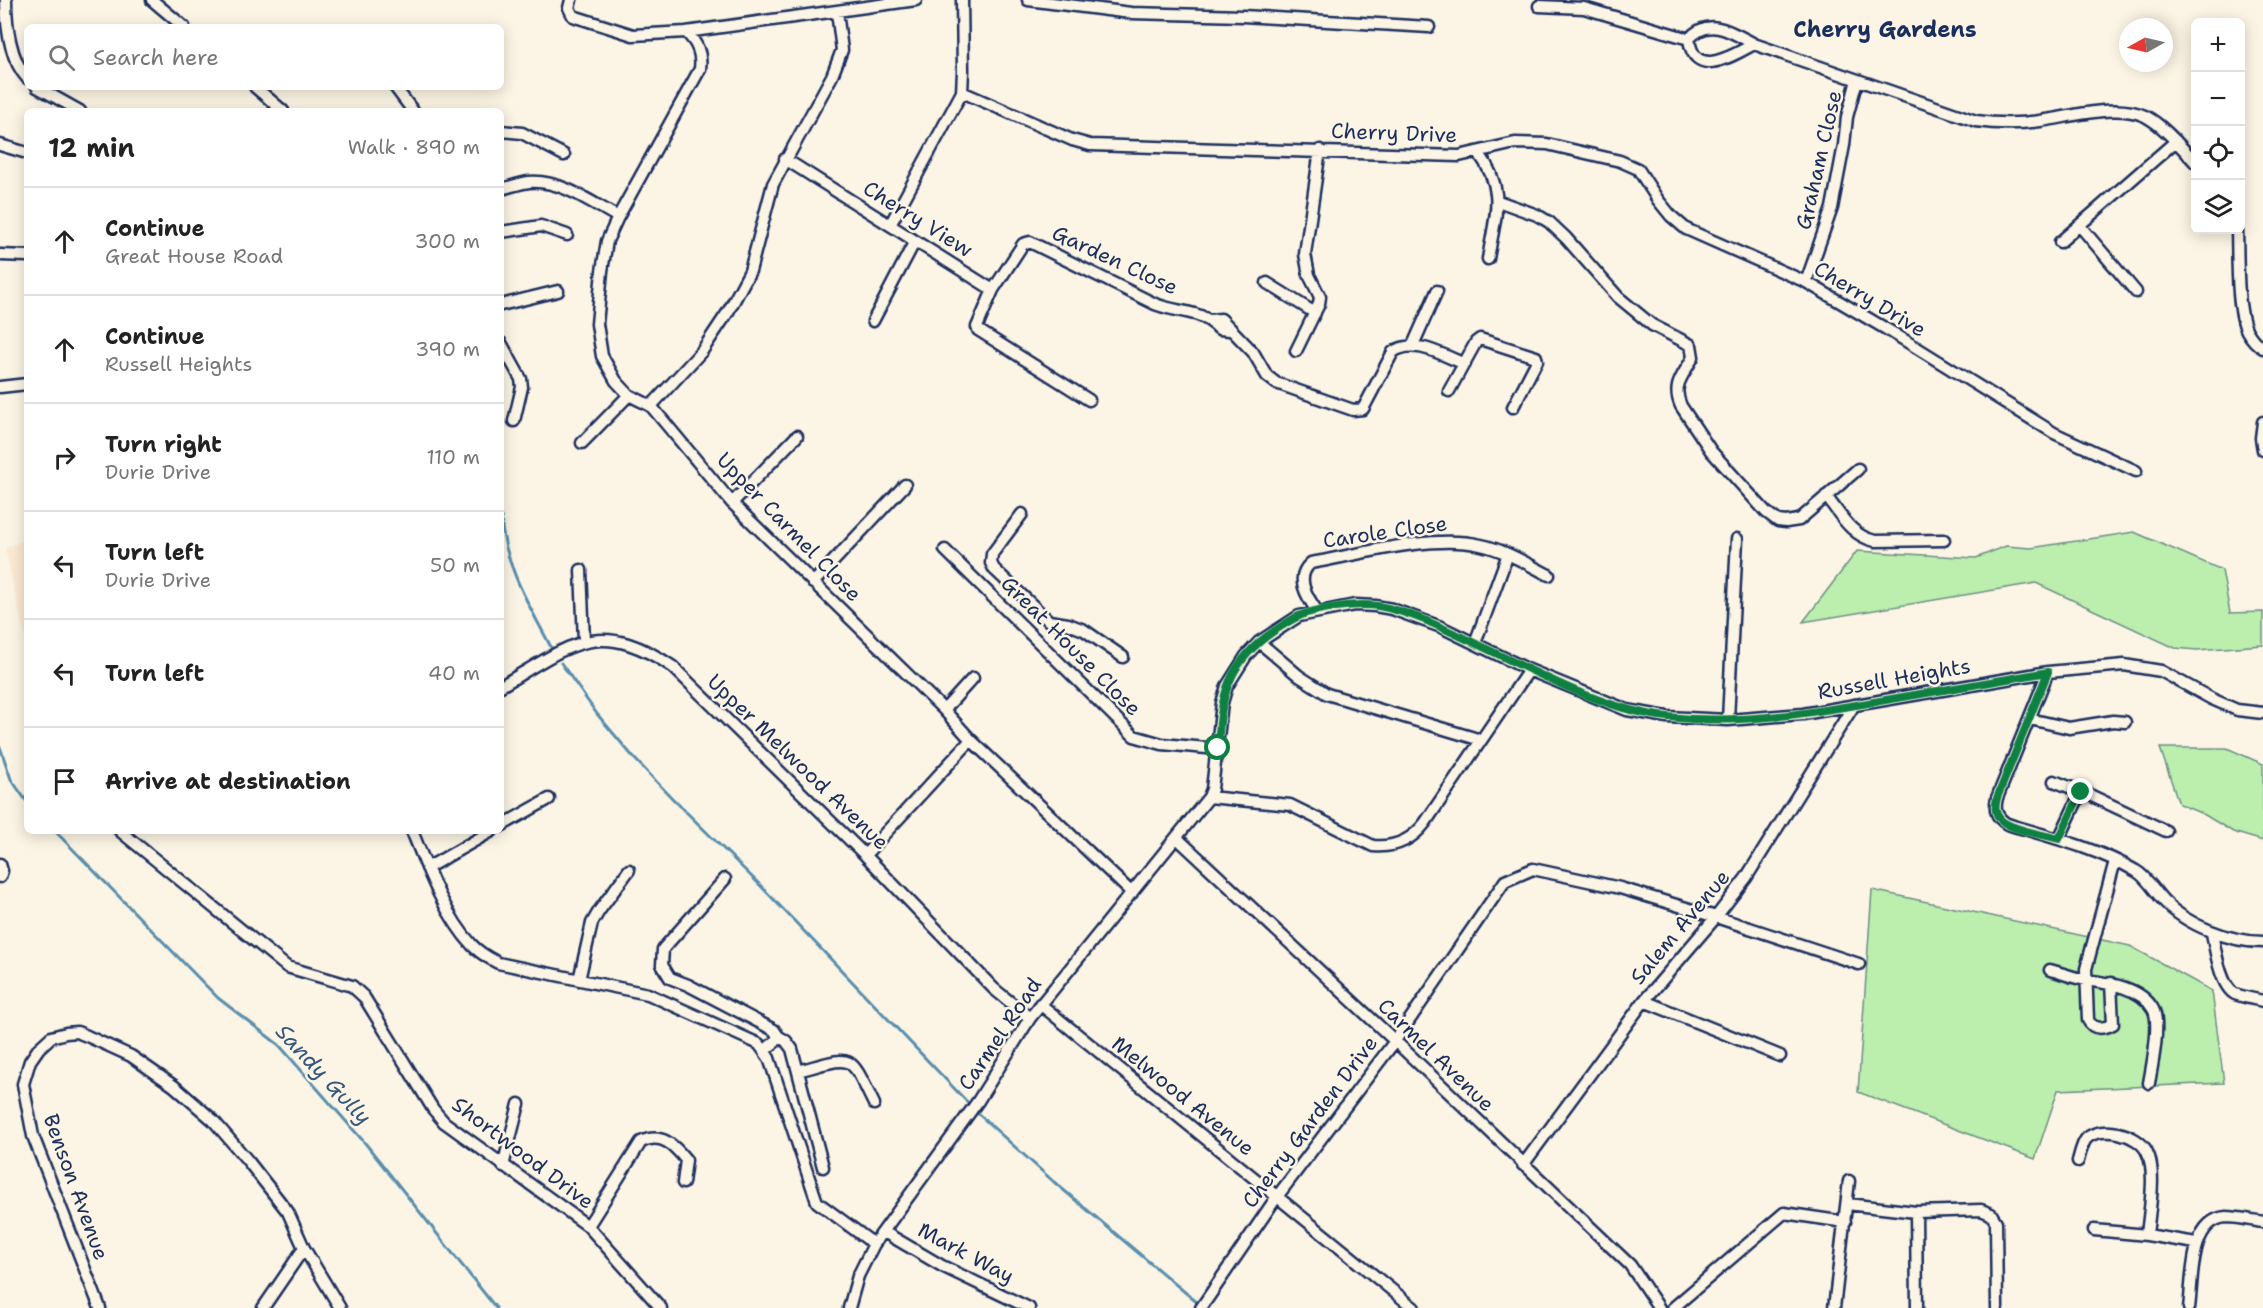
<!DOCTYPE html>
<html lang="en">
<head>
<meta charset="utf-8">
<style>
  :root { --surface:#fff; --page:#f6f6f6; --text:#222; --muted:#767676; --line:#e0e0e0 }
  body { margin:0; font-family:"Shantell Sans",sans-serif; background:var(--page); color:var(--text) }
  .controls { position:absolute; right:18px; top:18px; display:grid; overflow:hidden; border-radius:9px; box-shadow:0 3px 15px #0003 }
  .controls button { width:54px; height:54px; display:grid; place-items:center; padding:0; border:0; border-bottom:2px solid var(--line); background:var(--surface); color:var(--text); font:30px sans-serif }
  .compass { position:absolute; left:2119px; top:18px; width:54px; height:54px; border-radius:50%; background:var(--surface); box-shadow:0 3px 15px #0003; rotate:262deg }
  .stop { position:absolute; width:18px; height:18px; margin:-14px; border:4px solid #0b8043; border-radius:50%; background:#fff }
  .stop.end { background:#0b8043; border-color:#fff; box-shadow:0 2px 6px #0008 }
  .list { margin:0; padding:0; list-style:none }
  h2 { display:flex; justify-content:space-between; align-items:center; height:78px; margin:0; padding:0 24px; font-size:26px }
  h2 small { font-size:20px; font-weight:400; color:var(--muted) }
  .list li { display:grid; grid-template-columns:39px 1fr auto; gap:18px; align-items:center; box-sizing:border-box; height:108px; padding:0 24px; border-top:2px solid var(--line) }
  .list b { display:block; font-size:22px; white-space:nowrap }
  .list p { margin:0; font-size:20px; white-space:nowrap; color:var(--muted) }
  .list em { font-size:20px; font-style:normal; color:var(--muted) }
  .icon { flex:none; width:33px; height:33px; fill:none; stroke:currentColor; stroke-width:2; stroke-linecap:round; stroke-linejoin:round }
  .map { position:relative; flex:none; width:2263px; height:1308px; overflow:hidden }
  .search { position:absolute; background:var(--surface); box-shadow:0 3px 15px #0003; left:24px; top:24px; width:480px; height:66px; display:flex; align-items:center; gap:15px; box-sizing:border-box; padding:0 21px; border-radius:9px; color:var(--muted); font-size:22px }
  .panel { position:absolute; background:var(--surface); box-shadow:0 3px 15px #0003; left:24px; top:108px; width:480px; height:726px; border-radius:9px }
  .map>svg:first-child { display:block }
</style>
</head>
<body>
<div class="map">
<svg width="2263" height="1308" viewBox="0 0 2263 1308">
  <rect width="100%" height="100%" fill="#fcf5e5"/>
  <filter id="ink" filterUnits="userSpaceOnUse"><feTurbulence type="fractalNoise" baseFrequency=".0167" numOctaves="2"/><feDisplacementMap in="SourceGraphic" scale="12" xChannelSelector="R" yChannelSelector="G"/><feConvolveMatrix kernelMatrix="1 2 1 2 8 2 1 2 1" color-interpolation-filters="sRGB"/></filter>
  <g filter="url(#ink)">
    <path fill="#fbe9d2" d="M27 539V647L5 548Z"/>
    <path fill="#bceead" stroke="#6c8e86" stroke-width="1.5" d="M2134 532 2222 570 2230 613 2263 612V645L2197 650 2175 648 2036 583 1803 622 1857 551 1976 558 2006 546 2031 548Z
      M2160 748H2227L2263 764V841L2233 832 2205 815 2179 804Z
      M1872 890 2130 946 2212 991 2224 1083 2058 1090 2035 1159 1858 1092Z"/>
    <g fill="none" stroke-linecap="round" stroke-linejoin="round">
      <path stroke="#598eae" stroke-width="3" d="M501 517C504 565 530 607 552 649
        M561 663 597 714 634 758 672 798 758 883 971 1106
        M0 747 11 779 27 802
        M55 831 218 998 279 1045 365 1143 496 1308
        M975 1111 1054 1182 1199 1304"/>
      <g stroke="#1b2f5e" stroke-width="15">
        <path id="minor" d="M6 0C6 25 10 59 27 78
          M152 0 184 27
          M571 0 569 8 573 16 633 35 686 32 916 0
          M1028 0 1131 13 1243 16 1429 27
          M1539 6 1584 8 1689 39
          M686 32C697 43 702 53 700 69L618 217 607 241 602 271 597 324 602 356 616 381 629 395 651 406 732 503 944 710 971 740 1132 893
          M1754 44C1732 56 1694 80 1689 39 1709 16 1732 32 1754 44L1976 121C1997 124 2019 124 2040 121 2071 117 2116 103 2145 116 2163 125 2182 148 2196 163
          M37 87 80 111
          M255 87 283 111
          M395 87 413 111
          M962 92 1072 140 1090 145 1459 156 1515 143 1547 144 1620 161 1638 169 1658 200 1671 216 1686 229 1806 282 1893 333 2054 433 2136 471
          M501 131 522 133 564 155
          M0 145 27 153
          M1478 152C1507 191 1495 215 1488 259
          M785 159 993 290
          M501 189C510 187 520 183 529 182 560 179 592 203 618 217
          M1498 201 1537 215 1549 222 1566 238 1618 297 1652 325 1691 345 1693 357C1684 375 1671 385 1681 406L1711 451 1766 512 1778 521 1786 522 1799 520 1858 469
          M890 225 962 92 963 71 962 0
          M2080 226 2136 292
          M2237 230C2238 255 2236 310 2247 331 2251 338 2256 344 2263 348
          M501 232 541 226 567 235
          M2060 242 2176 141
          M0 255 27 256
          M1806 282 1832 208 1844 145 1847 117 1857 80
          M1267 283 1315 313
          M501 305 558 291
          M1210 320 1221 319 1253 352 1267 376 1276 383 1353 410 1363 409 1393 352C1414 337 1444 356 1465 364
          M873 321 915 241
          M501 343 521 379 522 387 514 421
          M1413 345 1437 291
          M1296 351 1319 304 1320 297 1309 275 1305 254 1320 150
          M0 387 27 384
          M1449 391 1476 342 1480 339 1536 357 1537 361 1513 407
          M1089 400 978 330 977 327 993 290 1023 244 1030 242 1155 304C1180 314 1199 308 1219 329L1230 330
          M651 406 702 351 728 312 750 271 773 184 832 76 842 50 837 12
          M2263 422 2261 438 2263 450
          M582 443 629 395
          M1826 496C1840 514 1851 536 1875 541L1944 540
          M732 503 797 436
          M1022 514 992 554 991 563 994 569 1049 621 1068 624 1084 630 1123 657
          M945 550 1134 736 1162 744 1218 749
          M581 570 584 641
          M813 583 905 485
          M1317 611C1307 597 1294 577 1311 563 1361 554 1432 534 1481 545 1505 550 1527 564 1549 575
          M1259 642 1299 676 1327 694 1481 740
          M1475 643 1508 554
          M2048 672 1997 798C1994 810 1996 817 2007 824 2048 836 2099 849 2136 871 2147 877 2155 892 2164 901 2186 925 2230 942 2263 942
          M501 686C569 646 598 616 673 667L865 855 994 989 1030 1018
          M944 710 973 678
          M2030 719 2069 728 2113 721 2125 722
          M1728 720 1737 539
          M2054 781 2092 796 2166 831
          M1209 797 1290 805 1373 846C1395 848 1412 840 1425 823L1529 670
          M501 826 549 799
          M120 831 287 967 352 986 364 997 433 1109 444 1122 588 1226 661 1308
          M412 831C427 868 445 916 472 945 479 953 489 958 498 963L648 994 759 1044 769 1058 817 1202 874 1244
          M1177 838 1395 1041 1630 1265 1659 1308
          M2059 839 2081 792
          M865 855 971 740
          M0 864 2 871 0 877
          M427 868 492 831
          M725 879 663 949 662 965 670 978 688 985 774 1030 778 1036 775 1042 765 1050
          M2212 933C2215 948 2220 986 2235 994 2243 997 2254 999 2263 1001
          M2050 970C2062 973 2074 978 2086 980 2108 983 2141 987 2153 1009 2161 1022 2152 1067 2149 1083
          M579 980 592 923 599 911 629 870
          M2111 983 2113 1024C2104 1029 2093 1030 2088 1020L2086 969 2115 861
          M1644 1001 1780 1056
          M1040 1004 1414 1308
          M778 1036 786 1041 792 1049 823 1167
          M798 1071C854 1056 848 1051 874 1104
          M2078 1161C2080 1154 2082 1144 2086 1139 2101 1124 2139 1134 2147 1152 2157 1171 2149 1213 2147 1235
          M1523 1165 1644 1001 1716 917 1746 878 1854 705
          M503 1166 519 1104
          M1847 1204 1916 1212 1981 1210 1991 1214 1996 1222 1997 1308
          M1916 1212 1917 1308
          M588 1226 641 1142C661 1132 674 1145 686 1160L683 1183
          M2094 1230 2147 1235 2196 1243
          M884 1232 942 1266 1029 1308
          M100 1308 33 1136 23 1084 30 1061 39 1048 51 1037 66 1033 77 1032 87 1036 131 1056 174 1086 213 1120 248 1161 288 1212 304 1248 340 1308
          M263 1308 304 1248
          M849 1308 858 1276 874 1244 978 1101 1030 1018 1209 797 1212 789 1222 703 1227 686 1246 656 1259 642 1299 616 1355 605 1375 606 1392 609 1441 627 1529 670 1627 710 1667 717 1728 720 1803 714 2048 672 2124 665 2161 671 2212 699 2237 710 2263 713
          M1201 1308 1276 1198 1395 1041 1505 881 1533 869 1620 888 1716 917 1859 964
          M1673 1308 1784 1213 1845 1222
          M1834 1308 1849 1181
          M2189 1308C2193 1280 2189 1220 2226 1217 2238 1217 2251 1220 2263 1222"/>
      </g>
      <use href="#minor" stroke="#fcf5e5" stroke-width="10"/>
    </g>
  </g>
  <g fill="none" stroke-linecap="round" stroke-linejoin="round" filter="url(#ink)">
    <path stroke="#0b8043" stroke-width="8" d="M1218 748C1221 695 1227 663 1274 631 1282 626 1290 620 1299 616 1317 608 1358 603 1378 606 1408 611 1439 626 1466 639 1527 667 1602 711 1668 717 1740 725 1810 713 1880 701 1936 691 1992 682 2048 672L1997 798C1995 806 1994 813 2001 820 2010 830 2045 835 2059 839L2081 792"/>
  </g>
  <g text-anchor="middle" stroke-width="5" stroke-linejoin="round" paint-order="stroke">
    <g font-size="21" fill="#1b2f5e" stroke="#fcf5e5">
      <text transform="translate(1394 133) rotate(2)" y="7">Cherry Drive</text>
      <text transform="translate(1819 160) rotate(-77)" y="7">Graham Close</text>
      <text transform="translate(918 219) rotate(32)" y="7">Cherry View</text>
      <text transform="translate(1115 260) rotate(25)" y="7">Garden Close</text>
      <text transform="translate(1870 299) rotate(31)" y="7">Cherry Drive</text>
      <text transform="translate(789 527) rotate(46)" y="7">Upper Carmel Close</text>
      <text transform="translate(1385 532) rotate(-8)" y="7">Carole Close</text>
      <text transform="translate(1071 646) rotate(45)" y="7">Great House Close</text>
      <text transform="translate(1894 679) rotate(-10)" y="7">Russell Heights</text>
      <text transform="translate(798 762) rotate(44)" y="7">Upper Melwood Avenue</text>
      <text transform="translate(1680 927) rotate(-50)" y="7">Salem Avenue</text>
      <text transform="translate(1000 1034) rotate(-56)" y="7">Carmel Road</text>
      <text transform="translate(1436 1055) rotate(44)" y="7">Carmel Avenue</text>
      <text transform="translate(1183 1096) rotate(39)" y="7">Melwood Avenue</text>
      <text transform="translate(1310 1122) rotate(-53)" y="7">Cherry Garden Drive</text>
      <text transform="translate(523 1153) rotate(37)" y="7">Shortwood Drive</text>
      <text transform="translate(76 1187) rotate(70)" y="7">Benson Avenue</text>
      <text transform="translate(966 1253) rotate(28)" y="7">Mark Way</text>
    </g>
    <g font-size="22" font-weight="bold" fill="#1b2f5e" stroke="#fcf5e5">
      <text x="1885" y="37">Cherry Gardens</text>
    </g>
    <g font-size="22" font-style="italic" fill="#35567f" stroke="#fcf5e5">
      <text transform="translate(324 1074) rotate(47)" y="8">Sandy Gully</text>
    </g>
  </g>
</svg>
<div class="controls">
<button>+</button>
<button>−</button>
<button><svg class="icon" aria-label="locate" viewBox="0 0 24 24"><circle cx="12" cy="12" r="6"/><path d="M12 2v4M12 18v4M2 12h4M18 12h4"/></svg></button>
<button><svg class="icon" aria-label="layers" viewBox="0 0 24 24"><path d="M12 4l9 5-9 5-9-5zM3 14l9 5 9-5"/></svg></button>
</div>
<svg class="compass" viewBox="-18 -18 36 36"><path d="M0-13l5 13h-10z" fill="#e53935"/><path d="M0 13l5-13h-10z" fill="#767676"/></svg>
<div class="stop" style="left:1218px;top:748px"></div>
<div class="stop end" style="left:2081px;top:792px"></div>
<div class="search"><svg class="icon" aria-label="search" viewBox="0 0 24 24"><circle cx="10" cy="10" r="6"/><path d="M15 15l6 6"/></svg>Search here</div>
<section class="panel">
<h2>12 min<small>Walk · 890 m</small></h2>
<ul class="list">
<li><svg class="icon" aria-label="ahead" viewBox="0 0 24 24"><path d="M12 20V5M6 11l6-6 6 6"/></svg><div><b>Continue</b><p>Great House Road</p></div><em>300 m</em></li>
<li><svg class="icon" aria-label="ahead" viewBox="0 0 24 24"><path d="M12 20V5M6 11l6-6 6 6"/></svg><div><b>Continue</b><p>Russell Heights</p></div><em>390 m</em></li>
<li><svg class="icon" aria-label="right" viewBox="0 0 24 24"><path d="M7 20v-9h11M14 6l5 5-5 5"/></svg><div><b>Turn right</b><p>Durie Drive</p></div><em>110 m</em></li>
<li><svg class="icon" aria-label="left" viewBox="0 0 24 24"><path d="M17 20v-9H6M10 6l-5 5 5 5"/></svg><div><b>Turn left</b><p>Durie Drive</p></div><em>50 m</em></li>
<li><svg class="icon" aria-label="left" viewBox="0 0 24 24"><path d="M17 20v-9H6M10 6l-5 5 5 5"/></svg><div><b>Turn left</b></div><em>40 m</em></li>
<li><svg class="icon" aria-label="arrive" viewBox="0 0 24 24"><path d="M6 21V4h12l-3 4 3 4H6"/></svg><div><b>Arrive at destination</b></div></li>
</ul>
</section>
</div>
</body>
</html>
